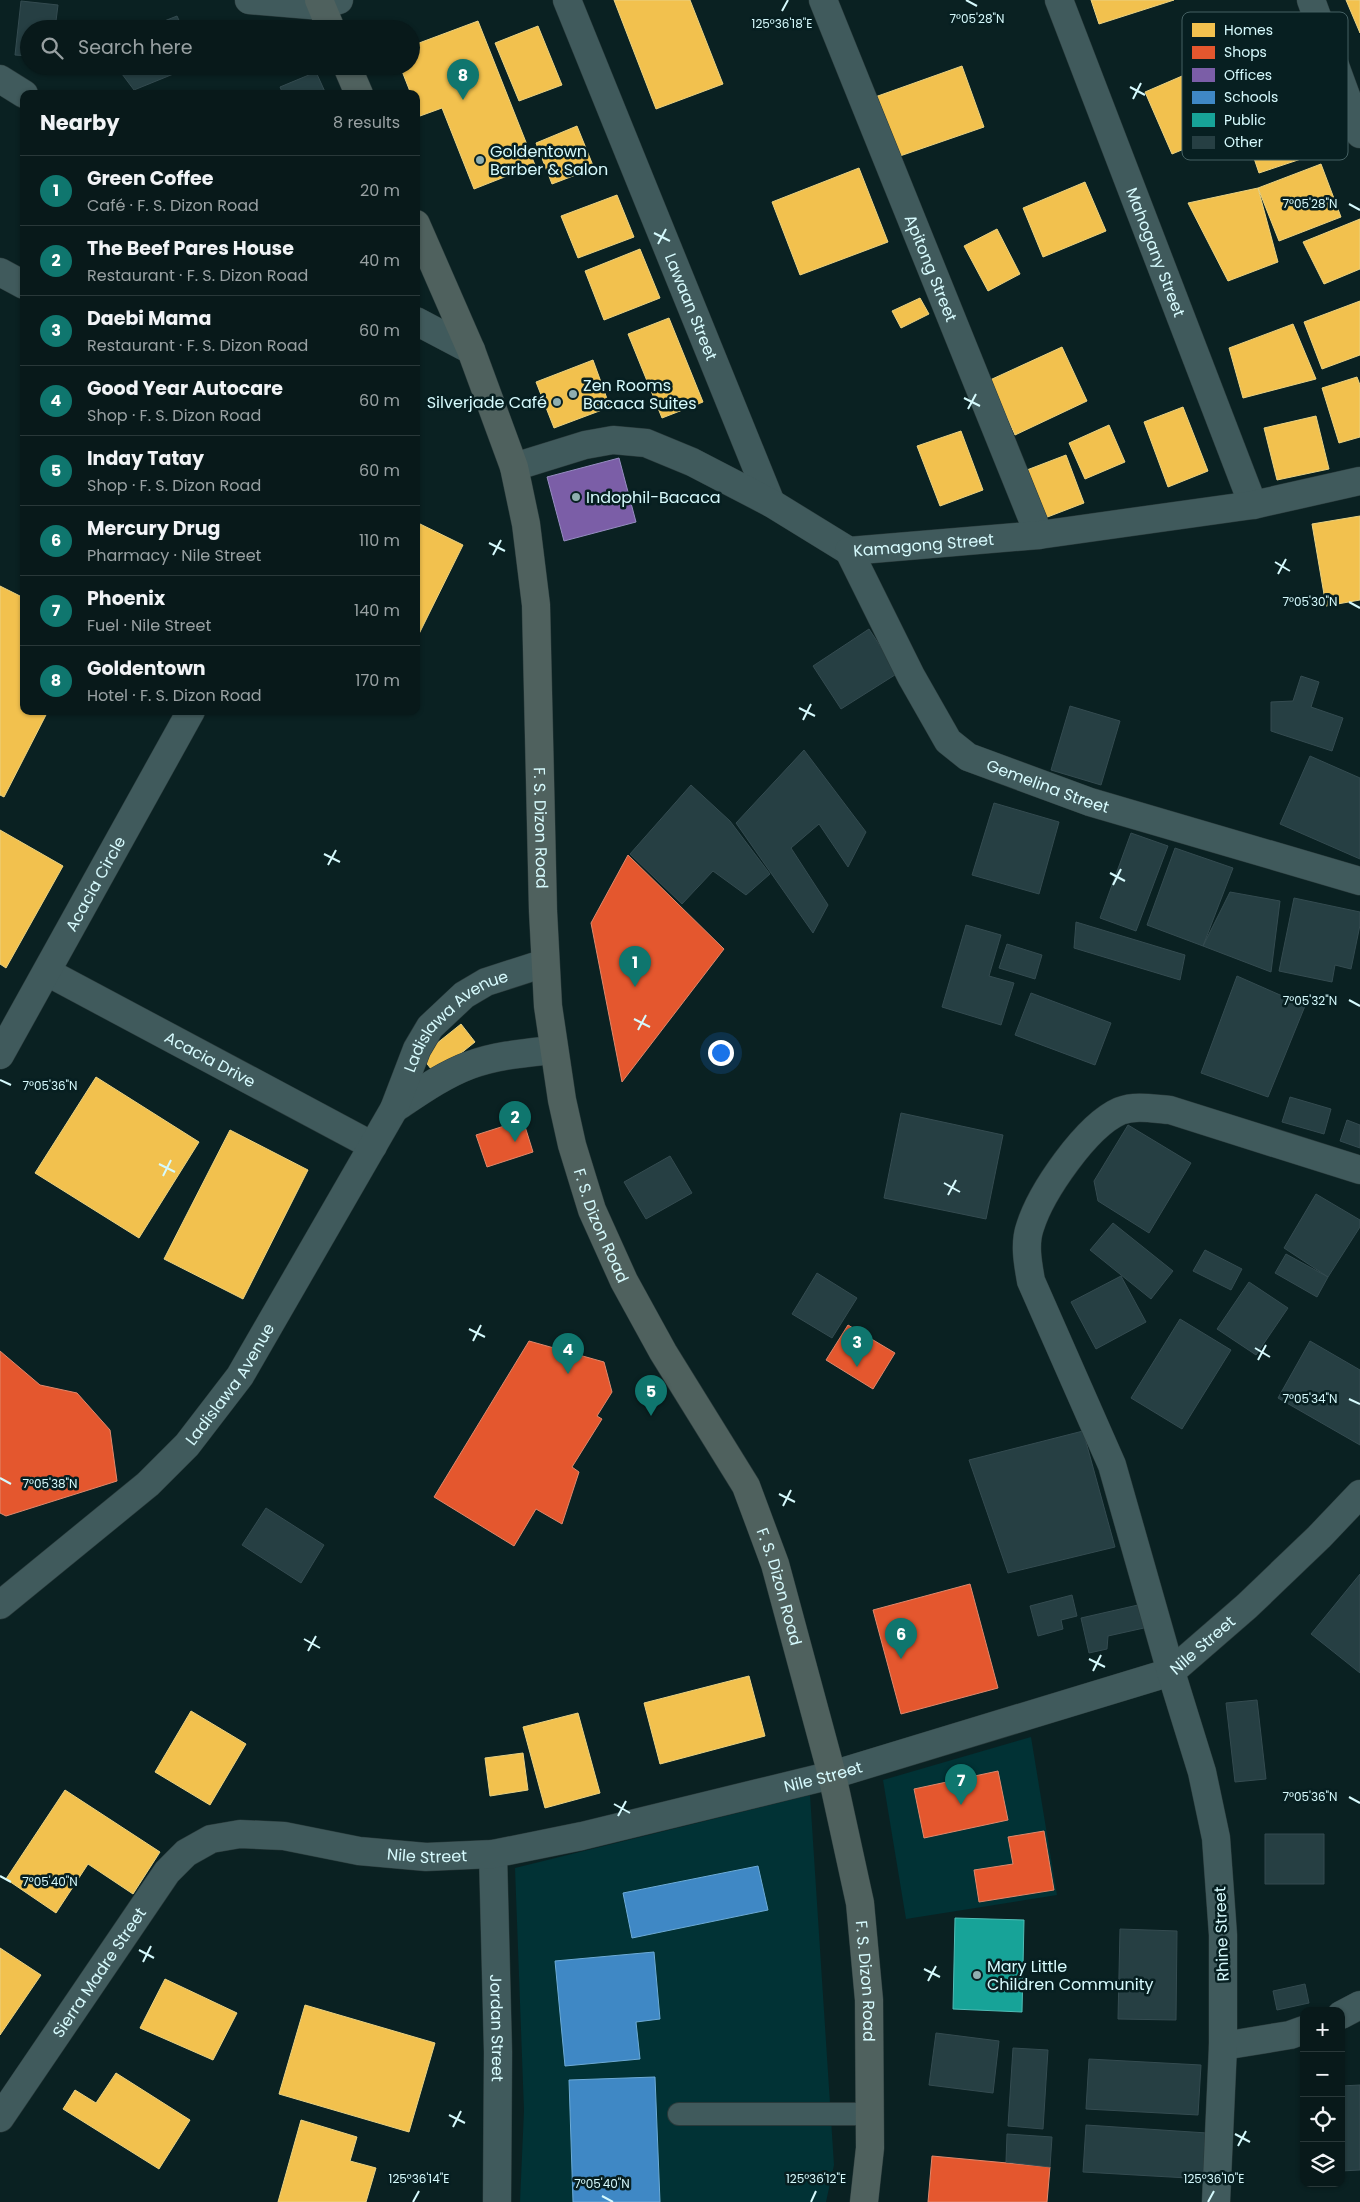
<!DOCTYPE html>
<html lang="en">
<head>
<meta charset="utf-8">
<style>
  :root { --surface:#08191a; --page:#162627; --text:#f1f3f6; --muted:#98a0a2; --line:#293839; --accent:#0f766e }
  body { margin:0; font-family:Poppins,sans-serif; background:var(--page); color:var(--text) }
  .controls { position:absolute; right:15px; bottom:15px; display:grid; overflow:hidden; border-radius:10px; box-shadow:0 1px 4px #0004 }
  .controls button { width:45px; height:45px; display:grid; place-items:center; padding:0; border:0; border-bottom:1px solid var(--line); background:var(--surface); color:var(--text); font:25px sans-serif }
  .you { position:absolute; left:720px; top:1052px; width:18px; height:18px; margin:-12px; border:4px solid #fff; border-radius:50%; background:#1a73e8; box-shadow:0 0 0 8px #1a73e833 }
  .badge { display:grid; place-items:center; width:32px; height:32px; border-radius:50%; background:var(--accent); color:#fff; font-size:16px; font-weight:700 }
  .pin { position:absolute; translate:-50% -41px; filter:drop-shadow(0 1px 2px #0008) }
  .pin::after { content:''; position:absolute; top:26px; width:18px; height:15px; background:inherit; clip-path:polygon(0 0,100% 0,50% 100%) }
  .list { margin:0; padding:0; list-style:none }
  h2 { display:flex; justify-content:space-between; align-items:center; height:65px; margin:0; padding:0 20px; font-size:21px }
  h2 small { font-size:16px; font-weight:400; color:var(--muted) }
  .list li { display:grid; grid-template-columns:32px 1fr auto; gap:15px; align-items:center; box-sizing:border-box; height:70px; padding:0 20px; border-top:1px solid var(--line) }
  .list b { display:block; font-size:19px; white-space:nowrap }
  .list p { margin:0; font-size:16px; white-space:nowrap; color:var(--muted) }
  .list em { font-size:16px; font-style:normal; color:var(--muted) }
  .icon { flex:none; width:28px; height:28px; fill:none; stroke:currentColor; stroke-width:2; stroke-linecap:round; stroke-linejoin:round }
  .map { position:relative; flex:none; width:1360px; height:2202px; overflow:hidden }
  .search { position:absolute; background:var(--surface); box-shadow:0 1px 4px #0004; left:20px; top:20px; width:400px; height:55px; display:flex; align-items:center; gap:12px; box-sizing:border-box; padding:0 18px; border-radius:28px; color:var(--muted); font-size:19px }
  .panel { position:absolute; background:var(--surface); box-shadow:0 1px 4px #0004; left:20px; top:90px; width:400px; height:625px; border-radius:10px }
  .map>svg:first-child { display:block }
</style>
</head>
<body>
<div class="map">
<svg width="1360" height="2202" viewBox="0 0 1360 2202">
  <rect width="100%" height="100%" fill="#0a2122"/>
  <path fill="#013235" d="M1031 1737 1057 1895 906 1919 883 1780Z
    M810 1795 834 2165 826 2202H520L524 2110 515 1868Z"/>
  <path fill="#f2c14e" stroke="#ead282" d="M614 0H690L723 84 656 109Z
    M1091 0H1174L1099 24Z
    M1346 0H1360V33Z
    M478 21 535 165 474 189 442 108 420 116 416 106V94H411L400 66H411V46Z
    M538 26 562 85 519 101 495 43Z
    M962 66 984 127 897 157 875 97Z
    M1196 70 1223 133 1172 154 1145 92Z
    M1287 97 1307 157 1259 173 1239 114Z
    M577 126 594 168 552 184 536 143Z
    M1321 164 1341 217 1279 241 1258 188Z
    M859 168 888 242 800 275 772 202Z
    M1085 182 1106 231 1043 257 1023 208Z
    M1258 188 1278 262 1228 281 1188 203Z
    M617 195 634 237 578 258 561 216Z
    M1360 219V269L1324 284 1303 242Z
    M997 229 1020 274 988 291 964 246Z
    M640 249 660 298 604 320 585 271Z
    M920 298 929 314 901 328 892 311Z
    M1360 301V355L1322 369 1304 322Z
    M669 318 703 402 662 418 628 334Z
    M1293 324 1316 379 1243 398 1229 348Z
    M1062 347 1087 401 1015 435 990 380Z
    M593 360 610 407 554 428 536 382Z
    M1357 377 1360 385V437L1339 443 1322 388Z
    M1183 407 1208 471 1168 487 1144 422Z
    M1316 416 1329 469 1277 480 1264 428Z
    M1109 425 1125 462 1085 479 1069 443Z
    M961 431 983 490 940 506 917 446Z
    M1066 455 1084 503 1037 521 1019 473Z
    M1360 516V600L1326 606 1312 524Z
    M416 522 463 545 416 640Z
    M0 586 24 598V711H48L4 797 0 795Z
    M0 830 63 866 6 968 0 964Z
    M461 1024 475 1042 435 1074 421 1056Z
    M96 1077 199 1142 139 1238 35 1173Z
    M230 1130 308 1170 243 1299 164 1259Z
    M749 1676 765 1736 660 1764 644 1703Z
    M191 1711 246 1744 210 1805 155 1772Z
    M578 1713 600 1793 545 1808 523 1727Z
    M523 1753 528 1790 490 1796 485 1758Z
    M65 1790 160 1852 133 1894 88 1864 56 1913 6 1879Z
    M0 1948 41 1975 0 2035Z
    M165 1979 237 2013 213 2060 140 2028Z
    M305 2005 435 2043 409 2132 279 2094Z
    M116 2073 190 2120 159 2169 63 2109 75 2090 96 2103Z
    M301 2120 357 2137 350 2161 376 2168 366 2202H278Z"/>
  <path fill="#e4572e" stroke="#e0886c" d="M628 855 724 949 622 1082 591 923Z
    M523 1120 533 1152 487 1167 476 1135Z
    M848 1325 895 1353 873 1389 826 1360Z
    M529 1341 604 1362 612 1392 597 1416 602 1419 572 1467 579 1472 562 1524 536 1509 514 1546 434 1497Z
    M0 1351 40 1385 77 1393 110 1430 117 1481 6 1516 0 1513Z
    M970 1584 998 1688 901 1714 873 1610Z
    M998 1771 1008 1820 924 1838 914 1789Z
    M1044 1831 1054 1890 979 1902 974 1870 1013 1864 1008 1837Z
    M932 2156 1050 2167 1047 2202H928Z"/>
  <path fill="#7b5ea7" stroke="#968dc1" d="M619 458 636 522 564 541 547 477Z"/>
  <path fill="#3f88c5" stroke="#6caad6" d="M758 1866 768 1910 632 1938 623 1893Z
    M654 1952 660 2019 636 2022 640 2059 565 2066 555 1961Z
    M655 2077 660 2202H573L569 2080Z"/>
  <path fill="#17a398" stroke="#50bdb6" d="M955 1918 1024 1920 1022 2012 953 2009Z"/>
  <path fill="#263f43" stroke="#344b50" d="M21 1 58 5 55 29H29V56L15 55Z
    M177 16 183 29H144Z
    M116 66H193L134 90Z
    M316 72 326 94H283L280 87Z
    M869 629 898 673 841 709 813 666Z
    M1301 676 1319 682 1311 707 1343 718 1332 751 1271 731V702L1293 701Z
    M1070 706 1120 721 1101 785 1051 770Z
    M804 750 866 832 848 867 819 824 791 848 828 905 813 933 736 823Z
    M1310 756 1360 778V859L1280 824Z
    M691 785 730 821 770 874 746 895 713 871 682 904 630 854Z
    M994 803 1059 822 1039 894 972 875Z
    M1131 833 1168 846 1136 931 1100 918Z
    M1175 848 1233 868 1203 946 1147 925Z
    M1230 892 1280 901 1271 972 1203 946Z
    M1294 898 1360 912V925L1351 969 1335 965 1332 982 1279 971Z
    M1076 922 1185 955 1180 980 1074 948Z
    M966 925 1001 935 989 976 1014 983 1001 1025 942 1007Z
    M1007 944 1042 955 1035 979 999 968Z
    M1237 976 1305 1006 1268 1097 1201 1073Z
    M1031 993 1111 1023 1095 1065 1015 1035Z
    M1290 1097 1331 1109 1324 1134 1282 1122Z
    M901 1113 1003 1135 986 1219 884 1198Z
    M1347 1120 1360 1125V1148L1340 1141Z
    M1128 1125 1191 1163 1149 1233 1098 1201 1094 1181Z
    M670 1156 692 1193 646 1219 624 1182Z
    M1316 1194 1360 1220V1227L1328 1277 1284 1248Z
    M1113 1223 1173 1271 1151 1299 1090 1250Z
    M1205 1250 1242 1269 1231 1290 1193 1271Z
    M1286 1254 1328 1277 1317 1297 1275 1273Z
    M817 1273 857 1298 832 1338 792 1314Z
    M1121 1276 1146 1322 1096 1349 1071 1302Z
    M1249 1282 1288 1308 1256 1355 1217 1329Z
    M1180 1319 1231 1350 1182 1429 1131 1398Z
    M1310 1341 1360 1370V1445L1278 1398Z
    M1083 1431 1115 1547 1008 1573 969 1460Z
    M266 1508 324 1545 301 1583 242 1545Z
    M1360 1574V1673L1311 1634Z
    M1072 1595 1077 1616 1061 1620 1063 1629 1038 1636 1030 1606Z
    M1138 1605 1144 1628 1108 1636 1107 1649 1089 1653 1081 1618Z
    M1257 1700 1266 1779 1235 1782 1226 1703Z
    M1265 1834H1324V1884H1265Z
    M1120 1929 1177 1931 1176 2020 1118 2019Z
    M1305 1984 1309 2003 1277 2010 1273 1991Z
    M936 2033 999 2041 993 2093 929 2085Z
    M1013 2048 1048 2050 1043 2129 1008 2126Z
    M1089 2059 1201 2065 1198 2115 1086 2109Z
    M1360 2085V2170L1341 2171V2086Z
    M1086 2125 1207 2133 1205 2179 1083 2172Z
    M1007 2134 1052 2137 1050 2167 1006 2162Z"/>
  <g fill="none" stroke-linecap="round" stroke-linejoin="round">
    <g stroke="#293a3b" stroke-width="24">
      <path id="service" d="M679 2114H871"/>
    </g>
    <g stroke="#293a3b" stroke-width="29">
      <g id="minor">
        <path d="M249 0 321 6 339 0"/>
        <path id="s1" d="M567 0 771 503"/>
        <path id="s2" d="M823 0 1039 535"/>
        <path id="s3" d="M1059 0 1253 505"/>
        <path d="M1311 0 1360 134"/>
        <path d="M0 79 24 94"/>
        <path d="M0 272 24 285"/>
        <path d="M416 321 471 350"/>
        <path id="s4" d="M514 467 585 445 613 440 646 443 692 462 771 503 849 551 1039 535 1253 505 1360 481"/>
        <path id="s5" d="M849 551 911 676 948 741 968 757 1090 802 1360 881"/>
        <path id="s6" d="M47 972 373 1146"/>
        <path id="s7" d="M0 1055 191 711"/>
        <path d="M394 1109C418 1093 443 1075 470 1065 497 1055 525 1053 553 1050"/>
        <path id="s8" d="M0 1605 148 1484 187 1445 240 1376 394 1109 417 1049 430 1027 464 995 486 982 545 963"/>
        <path id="s9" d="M493 1854 498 2052 497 2202"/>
        <path d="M1341 2015 1360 2005"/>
        <path d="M1223 2046 1290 2035 1304 2030"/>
        <path id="s10" d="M0 2118 167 1872 186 1853 211 1839 240 1834 284 1836 359 1851 426 1857 493 1854 582 1836 832 1775 1171 1672 1247 1606 1319 1537 1360 1494"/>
        <path d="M1216 2202 1223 2046V1935L1216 1838 1202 1772 1171 1672 1112 1465 1031 1281C1028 1264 1024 1244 1030 1227 1041 1192 1086 1126 1120 1111 1136 1105 1154 1109 1170 1110L1360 1170"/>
      </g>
    </g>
    <g stroke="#293a3b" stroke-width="29">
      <g id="primary">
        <path d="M319 0 331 29"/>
        <path d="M347 66 359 94"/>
        <path id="s11" d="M416 224 471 350 514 467 526 524 536 605 543 911 548 1006 562 1100 572 1145 592 1210 624 1281 663 1352 746 1486 775 1564 832 1775 860 1903 869 2000 870 2148 864 2202"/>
      </g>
    </g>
    <use href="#service" stroke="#405a5c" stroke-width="22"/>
    <use href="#minor" stroke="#405a5c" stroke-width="28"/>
    <use href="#primary" stroke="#4f615e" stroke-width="28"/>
  </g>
  <path fill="none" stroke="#d6fafd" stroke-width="2" d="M966 0 977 6M782 11 788 0M1130 87 1145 95M1133 99 1141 83M1349 204 1360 210M654 233 670 241M658 244 666 229M964 398 980 406M968 409 976 394M489 543 505 551M493 555 501 540M1275 562 1290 571M1278 574 1286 559M1349 602 1360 608M799 708 815 716M803 720 811 704M324 854 340 862M328 865 336 850M1110 873 1125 881M1113 885 1121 869M1349 1000 1360 1006M634 1019 650 1027M638 1030 646 1015M0 1080 11 1085M159 1164 175 1172M163 1176 171 1160M944 1183 960 1192M948 1195 956 1180M469 1329 485 1337M473 1341 481 1325M1255 1348 1270 1357M1258 1360 1266 1345M1349 1399 1360 1404M0 1478 11 1484M779 1494 795 1502M783 1506 791 1490M304 1639 320 1648M308 1651 316 1636M1089 1659 1105 1667M1093 1671 1101 1655M1349 1797 1360 1803M614 1804 630 1813M618 1816 626 1801M0 1876 11 1882M139 1950 154 1958M143 1962 151 1946M924 1969 940 1977M928 1981 936 1966M449 2115 465 2123M453 2127 461 2111M1235 2134 1250 2142M1238 2146 1246 2131M602 2196 613 2202M413 2202 419 2191M811 2202 816 2191M1208 2202 1214 2191"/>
  <g fill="#8faeb0" stroke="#071f21" stroke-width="2">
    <circle cx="480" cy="160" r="5"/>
    <circle cx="573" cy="394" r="5"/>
    <circle cx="557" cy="402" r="5"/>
    <circle cx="576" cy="497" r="5"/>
    <circle cx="977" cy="1975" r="5"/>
  </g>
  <g text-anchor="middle" stroke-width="5" stroke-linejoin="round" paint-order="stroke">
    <g font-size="16" fill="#d6fafd" stroke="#071f21" text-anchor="start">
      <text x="490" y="157">Goldentown<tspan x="490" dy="18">Barber &amp; Salon</tspan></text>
      <text x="583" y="391">Zen Rooms<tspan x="583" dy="18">Bacaca Suites</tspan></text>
      <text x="547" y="408" text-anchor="end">Silverjade Café</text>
      <text x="586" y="503">Indophil-Bacaca</text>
      <text x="987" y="1972">Mary Little<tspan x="987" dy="18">Children Community</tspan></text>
    </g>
    <g font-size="16" fill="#d6fafd" stroke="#071f21">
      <text dy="6" stroke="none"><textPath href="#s3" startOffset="270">Mahogany Street</textPath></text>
      <text dy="6" stroke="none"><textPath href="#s2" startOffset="289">Apitong Street</textPath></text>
      <text dy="6" stroke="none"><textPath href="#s1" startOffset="331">Lawaan Street</textPath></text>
      <text dy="6" stroke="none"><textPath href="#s4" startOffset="441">Kamagong Street</textPath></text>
      <text dy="6" stroke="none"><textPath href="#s5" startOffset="325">Gemelina Street</textPath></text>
      <text dy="6" stroke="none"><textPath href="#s11" startOffset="625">F. S. Dizon Road</textPath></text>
      <text dy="6" stroke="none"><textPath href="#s7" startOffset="196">Acacia Circle</textPath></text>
      <text dy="6" stroke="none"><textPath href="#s8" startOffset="754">Ladislawa Avenue</textPath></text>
      <text dy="6" stroke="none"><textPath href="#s6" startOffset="185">Acacia Drive</textPath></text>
      <text dy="6" stroke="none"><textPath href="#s11" startOffset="1030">F. S. Dizon Road</textPath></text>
      <text dy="6" stroke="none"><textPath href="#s8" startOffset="321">Ladislawa Avenue</textPath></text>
      <text dy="6" stroke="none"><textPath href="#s11" startOffset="1435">F. S. Dizon Road</textPath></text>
      <text dy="6" stroke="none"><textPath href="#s10" startOffset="1381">Nile Street</textPath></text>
      <text dy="6" stroke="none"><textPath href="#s10" startOffset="976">Nile Street</textPath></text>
      <text dy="6" stroke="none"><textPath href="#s10" startOffset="571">Nile Street</textPath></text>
      <text transform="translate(1221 1934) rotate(-92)" y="6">Rhine Street</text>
      <text dy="6" stroke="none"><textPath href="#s10" startOffset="176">Sierra Madre Street</textPath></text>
      <text dy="6" stroke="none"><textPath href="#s11" startOffset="1840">F. S. Dizon Road</textPath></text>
      <text dy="6" stroke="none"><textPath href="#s9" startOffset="174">Jordan Street</textPath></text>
    </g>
  </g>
  <rect x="1182" y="12" width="166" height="148" rx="8" fill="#071f21" stroke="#456163" stroke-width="1"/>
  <rect x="1192" y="23" width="23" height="14" fill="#f2c14e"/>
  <rect x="1192" y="46" width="23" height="13" fill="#e4572e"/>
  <rect x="1192" y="68" width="23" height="14" fill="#7b5ea7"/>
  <rect x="1192" y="91" width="23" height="13" fill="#3f88c5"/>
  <rect x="1192" y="113" width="23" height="14" fill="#17a398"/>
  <rect x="1192" y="136" width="23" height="13" fill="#263f43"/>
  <g font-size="14" fill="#d6fafd">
    <text x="1224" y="35">Homes</text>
    <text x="1224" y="57">Shops</text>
    <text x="1224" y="80">Offices</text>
    <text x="1224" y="102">Schools</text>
    <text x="1224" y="125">Public</text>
    <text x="1224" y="147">Other</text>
  </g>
  <g font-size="12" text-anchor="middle" fill="#d6fafd" stroke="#071f21" stroke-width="5" stroke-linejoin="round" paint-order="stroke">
    <text x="977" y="23">7°05'28"N</text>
    <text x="782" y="28">125°36'18"E</text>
    <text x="1310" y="208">7°05'28"N</text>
    <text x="1310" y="606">7°05'30"N</text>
    <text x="1310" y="1005">7°05'32"N</text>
    <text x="50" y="1090">7°05'36"N</text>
    <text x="1310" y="1403">7°05'34"N</text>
    <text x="50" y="1488">7°05'38"N</text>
    <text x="1310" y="1801">7°05'36"N</text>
    <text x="50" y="1886">7°05'40"N</text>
    <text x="419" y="2183">125°36'14"E</text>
    <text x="816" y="2183">125°36'12"E</text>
    <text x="1214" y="2183">125°36'10"E</text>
    <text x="602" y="2188">7°05'40"N</text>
  </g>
</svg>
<div class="controls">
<button>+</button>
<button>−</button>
<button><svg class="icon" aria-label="locate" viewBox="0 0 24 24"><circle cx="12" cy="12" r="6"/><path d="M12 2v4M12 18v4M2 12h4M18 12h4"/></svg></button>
<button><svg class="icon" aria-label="layers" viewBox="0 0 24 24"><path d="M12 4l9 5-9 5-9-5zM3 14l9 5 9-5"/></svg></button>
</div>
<div class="you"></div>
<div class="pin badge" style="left:635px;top:987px">1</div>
<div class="pin badge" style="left:515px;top:1142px">2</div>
<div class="pin badge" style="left:857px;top:1367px">3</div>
<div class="pin badge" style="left:568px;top:1374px">4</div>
<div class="pin badge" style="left:651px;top:1416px">5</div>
<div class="pin badge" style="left:901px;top:1659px">6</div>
<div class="pin badge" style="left:961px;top:1805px">7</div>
<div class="pin badge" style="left:463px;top:100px">8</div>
<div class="search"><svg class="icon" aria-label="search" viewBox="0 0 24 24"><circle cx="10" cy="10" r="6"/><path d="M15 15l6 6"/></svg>Search here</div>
<section class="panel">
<h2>Nearby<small>8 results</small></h2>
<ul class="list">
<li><span class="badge">1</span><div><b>Green Coffee</b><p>Café · F. S. Dizon Road</p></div><em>20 m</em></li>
<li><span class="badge">2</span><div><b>The Beef Pares House</b><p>Restaurant · F. S. Dizon Road</p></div><em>40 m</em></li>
<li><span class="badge">3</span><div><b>Daebi Mama</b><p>Restaurant · F. S. Dizon Road</p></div><em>60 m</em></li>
<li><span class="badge">4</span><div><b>Good Year Autocare</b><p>Shop · F. S. Dizon Road</p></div><em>60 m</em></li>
<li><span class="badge">5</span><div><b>Inday Tatay</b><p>Shop · F. S. Dizon Road</p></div><em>60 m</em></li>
<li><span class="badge">6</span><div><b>Mercury Drug</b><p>Pharmacy · Nile Street</p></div><em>110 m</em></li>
<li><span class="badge">7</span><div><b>Phoenix</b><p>Fuel · Nile Street</p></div><em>140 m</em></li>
<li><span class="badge">8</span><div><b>Goldentown</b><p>Hotel · F. S. Dizon Road</p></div><em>170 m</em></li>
</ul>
</section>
</div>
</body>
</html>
